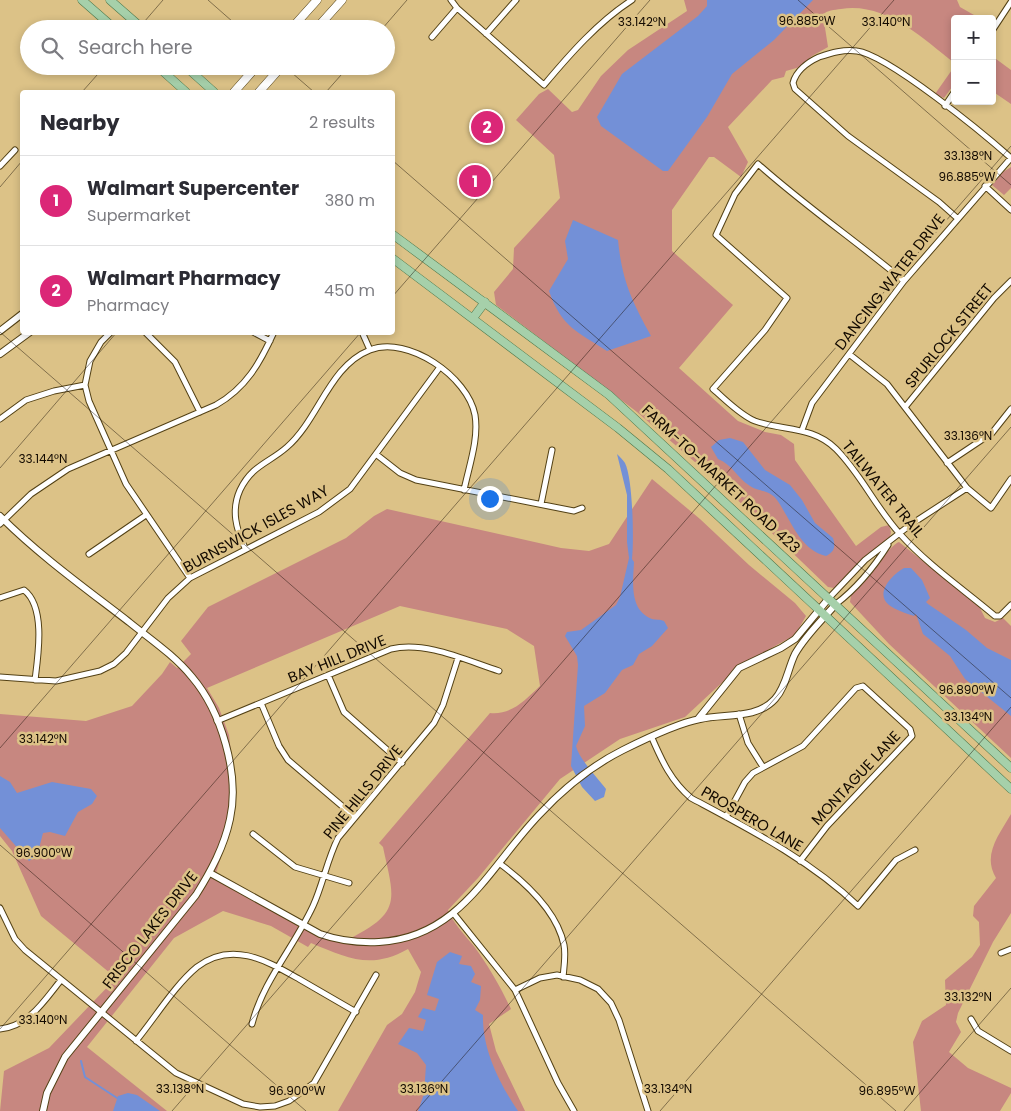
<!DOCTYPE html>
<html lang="en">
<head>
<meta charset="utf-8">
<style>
  :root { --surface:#fff; --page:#f2f2f3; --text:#2b2b33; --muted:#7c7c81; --line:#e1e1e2; --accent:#db2777 }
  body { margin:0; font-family:Poppins,sans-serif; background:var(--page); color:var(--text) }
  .controls { position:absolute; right:15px; top:15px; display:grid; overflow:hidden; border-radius:5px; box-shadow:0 2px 8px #0003 }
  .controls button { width:45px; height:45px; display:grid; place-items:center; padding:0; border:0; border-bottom:1px solid var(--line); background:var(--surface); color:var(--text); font:25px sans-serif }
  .you { position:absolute; left:489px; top:498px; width:18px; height:18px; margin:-12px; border:4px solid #fff; border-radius:50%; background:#1a73e8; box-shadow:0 0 0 8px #1a73e833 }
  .badge { display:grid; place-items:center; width:32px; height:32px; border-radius:50%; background:var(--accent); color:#fff; font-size:16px; font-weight:700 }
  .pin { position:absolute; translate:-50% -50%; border:2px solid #fff; box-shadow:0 1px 5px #0006 }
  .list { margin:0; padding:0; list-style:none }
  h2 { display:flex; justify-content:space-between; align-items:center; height:65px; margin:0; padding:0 20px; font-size:21px }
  h2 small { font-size:16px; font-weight:400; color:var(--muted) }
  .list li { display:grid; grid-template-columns:32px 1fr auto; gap:15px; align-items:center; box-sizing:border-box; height:90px; padding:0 20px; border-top:1px solid var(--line) }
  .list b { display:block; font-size:19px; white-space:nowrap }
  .list p { margin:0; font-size:16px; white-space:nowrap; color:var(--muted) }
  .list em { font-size:16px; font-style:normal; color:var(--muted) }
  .icon { flex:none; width:28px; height:28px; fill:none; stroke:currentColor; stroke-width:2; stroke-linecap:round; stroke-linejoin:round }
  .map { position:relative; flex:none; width:1011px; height:1111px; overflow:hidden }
  .search { position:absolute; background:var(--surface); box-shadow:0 2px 8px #0003; left:20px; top:20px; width:375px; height:55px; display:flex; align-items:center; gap:12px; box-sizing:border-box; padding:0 18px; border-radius:28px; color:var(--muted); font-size:19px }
  .panel { position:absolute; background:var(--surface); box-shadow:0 2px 8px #0003; left:20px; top:90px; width:375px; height:245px; border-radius:5px }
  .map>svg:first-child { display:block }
</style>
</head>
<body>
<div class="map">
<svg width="1011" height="1111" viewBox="0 0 1011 1111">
  <rect width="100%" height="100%" fill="#dcc287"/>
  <path fill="#c78780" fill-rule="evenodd" d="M684 0H957L960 7 981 19H955V83L944 98 935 94 954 67 953 62C921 37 885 2 841 9 834 10 827 10 823 15L828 47 812 56 800 67 786 71 784 77 772 80 728 127 748 162 741 177 714 157H709L672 210V251L733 305 679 368 738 421 765 432 781 435 794 444 795 460 856 546 881 527 889 525 891 532 890 537 834 588 828 587 725 488 637 412 496 305 494 292 513 269 514 248 560 198 554 155 516 120 539 94 548 89 572 112 578 110 601 76 628 50 687 11Z
    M992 56 1011 70V104L992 91Z
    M1011 167V188L1004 195 992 185 1003 172Z
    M652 479 700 519 749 565 795 603 806 616 795 635 755 657 728 677 685 717 620 739 560 779 478 878 448 910C454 924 463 933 473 945 488 965 500 986 511 1009L489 1024 496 1051 525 1111H338L387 1025 402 1014 415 992 421 972 408 949C371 970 347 958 311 943L308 947 271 926 223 911 174 938 87 1047 167 1111H0L4 1071 49 1048 116 978 41 916 12 851 0 836V714L86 721 132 706 162 674 170 662 177 668 191 654 181 641 208 607 346 538 374 516 387 509 561 548 589 551 609 544ZM400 606 507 629 534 646 540 686C525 700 512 715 490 713L379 843 383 847C394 899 403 912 349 939L318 930 216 873 234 815 235 788 229 735 219 708 207 688Z
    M899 542 979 606 985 618 995 622 1003 618 1011 626V758L889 644 850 602 851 595C859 586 891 544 899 542Z
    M1011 814V913L993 942 958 1013 956 1022 961 1032 949 1052 968 1068 1011 1088V1093L1000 1111H921L913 1042 922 1021 946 1005 945 980 972 957 980 945 979 922 973 916 974 906 996 878C982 855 999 835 1011 814Z"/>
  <path fill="#7390d7" d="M707 0H813L774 40 732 74 707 117 668 171H663L601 126 597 117 622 74 698 16 707 6Z
    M573 220 618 240C622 281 632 301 651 336L607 351C577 331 562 328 549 291L568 259 565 241Z
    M730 438 743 442 765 470 790 485 802 500 815 523 833 538C836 547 834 552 826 556 800 550 791 520 777 500 770 490 759 492 750 486 737 478 733 465 718 459L711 447 719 440Z
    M617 454C620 457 623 460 625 463 633 479 634 541 632 559L634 562C633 582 629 610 652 619 655 620 660 619 664 621L668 628 652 646 639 654 633 665 622 670 605 693 584 706 585 726 576 746C579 759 597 777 606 789L604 797 595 801 582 787 571 766 578 665 577 656 565 636 567 632 581 630 616 605 620 597 629 558 627 542V495Z
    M904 568H911L922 580 930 598 926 602 928 604 966 630 987 648 1011 660V716L965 679 950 656 923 634 916 614 914 616C907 614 894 609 889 605 874 593 893 574 904 568Z
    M0 776 10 782 17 793 52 782 91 789 97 796 92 804 78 812 65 836 50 832 43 833 37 856 29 861 0 828Z
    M450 952 462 956 459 964 471 966 475 974 471 982 481 986 480 1000 475 1010 483 1015C482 1049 499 1083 518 1111H418L424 1094 426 1065 417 1053 398 1044 409 1028 423 1031 426 1020 418 1017 423 1008 435 1011 439 999 427 995 437 962Z
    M128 1093 137 1095 160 1111H113L118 1096Z"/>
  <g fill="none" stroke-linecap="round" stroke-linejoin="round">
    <path stroke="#7390d7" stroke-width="2" d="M81 1061 85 1077 117 1098"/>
    <g stroke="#534115" stroke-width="7">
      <path id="minor" d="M451 0 457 8 544 85C570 54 598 22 632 0
        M992 31 1011 2
        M486 34 516 0
        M432 37 457 8
        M945 106 955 91
        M0 166 15 150
        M985 186 1011 210
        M904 281C856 241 805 206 758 164L735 194 716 235 787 298 765 330 713 389C725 399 740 415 755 421 783 431 813 426 836 449 861 474 876 508 900 534 928 565 963 589 995 616H1000L1011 605
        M111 332 101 342 90 361 85 385 89 401 126 484 190 578
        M145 332 175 362 200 412
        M253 332 270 341
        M362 332 370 350
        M849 354 887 384 967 488 991 508 1011 479
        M906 406 994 298 1011 281
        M0 419 26 400 54 391 85 385
        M802 430 812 403 904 281 1011 158C984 134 888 55 857 51 844 49 831 53 819 57 808 62 796 71 793 83L795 89 848 136 939 202 957 218
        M377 455 400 473 416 480 574 511 582 508
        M947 463 992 433 1011 409
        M541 504 552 450
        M0 524 31 494 68 469 216 405C246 388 260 363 274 332
        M245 548C236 529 231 510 240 490 252 465 269 463 287 447 319 419 329 366 370 350 408 335 468 377 475 415 479 439 469 466 464 490
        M89 554 146 515
        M0 598 24 590C46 607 38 656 35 680
        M829 598 865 560 910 525 967 488
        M836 604C857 588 874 567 888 545
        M328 675 344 712 402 763
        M0 677 56 681 100 671 114 664 126 653 168 598 190 578 319 512 350 489 440 367
        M261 703 279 746 288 760 355 817
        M739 714 748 743 763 767
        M217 721 391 649C426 641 465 660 499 671
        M652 738C662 761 671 781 691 798 749 829 810 860 858 906L896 860 915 850
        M726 817 745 782 753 773 803 746 856 688 863 686 910 729 912 736 827 826 800 861
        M253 834 295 867 349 883
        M499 863C526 883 557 911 564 945 566 955 564 967 563 977
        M0 908 15 939 25 950 176 1073 243 1104 260 1107 275 1106 289 1101 314 1083 376 975
        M454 914 515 990 558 1083 574 1111
        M1001 953 1011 949
        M515 990 540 978 557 975 580 980 598 989 611 1003 619 1020 648 1111
        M971 1019 978 1031 1011 1051
        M252 1024C263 981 294 947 313 906 323 884 327 860 338 838L434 723 443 705 458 658
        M0 1029C29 1026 44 1001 61 980
        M136 1041C155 1018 175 985 197 967 232 940 267 961 299 979 318 990 337 1001 356 1012"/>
    </g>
    <g stroke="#534115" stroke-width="8">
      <path id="tertiary" d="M0 331 22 314
        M0 354 30 332
        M0 516C39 555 85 588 129 622 150 639 174 655 192 677 221 711 240 774 230 819 224 847 211 871 196 895L65 1057 47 1093 43 1111
        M698 719 739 668 781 648 795 639 829 598
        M210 873 320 934C340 941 358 943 379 942 460 938 490 866 539 815 563 789 591 766 623 750 643 740 678 723 700 719 724 713 756 720 775 699 786 687 788 668 795 654 805 636 822 620 836 604"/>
    </g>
    <g stroke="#534115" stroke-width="9">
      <path id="secondary" d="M291 29 317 0
        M316 29 342 0
        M234 92 257 66
        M259 92 282 66"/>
    </g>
    <g stroke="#4c7649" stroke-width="9">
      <path id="primary" d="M82 0 115 29
        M110 0 143 29
        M157 66 186 92
        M185 66 214 92
        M392 234 609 395 1011 768
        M392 258 618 428 668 469 1011 789
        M473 318 485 302"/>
    </g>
    <use href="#minor" stroke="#fff" stroke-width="5"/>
    <use href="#tertiary" stroke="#fff" stroke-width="6"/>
    <use href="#secondary" stroke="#fff" stroke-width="8"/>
    <use href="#primary" stroke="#a6d0aa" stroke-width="8"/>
  </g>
  <path fill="none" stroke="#130a00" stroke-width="1" stroke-opacity="0.45" d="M208 0 241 29M798 0 1011 185M138 29 163 0M382 29 407 0M284 66 314 92M82 92 105 66M326 92 349 66M392 160 1011 698M0 187 22 161M392 297 650 0M0 332 896 1111M0 468 117 332M0 748 361 332M0 845 306 1111M0 1029 894 0M172 1111 1011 146M416 1111 1011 427M660 1111 1011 707M904 1111 1011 988"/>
  <g text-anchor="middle" stroke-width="5" stroke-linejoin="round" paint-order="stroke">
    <g font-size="15" fill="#130a00" stroke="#dcc287">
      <text transform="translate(890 282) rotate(-52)" y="5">DANCING WATER DRIVE</text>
      <text transform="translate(949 336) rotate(-51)" y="5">SPURLOCK STREET</text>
      <text transform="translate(721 479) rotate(43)" y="5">FARM-TO-MARKET ROAD 423</text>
      <text transform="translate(883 489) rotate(51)" y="5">TAILWATER TRAIL</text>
      <text transform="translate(256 529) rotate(-29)" y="5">BURNSWICK ISLES WAY</text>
      <text transform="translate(337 659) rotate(-22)" y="5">BAY HILL DRIVE</text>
      <text transform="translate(856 778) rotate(-47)" y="5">MONTAGUE LANE</text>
      <text transform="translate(363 792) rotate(-51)" y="5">PINE HILLS DRIVE</text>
      <text transform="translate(752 819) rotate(30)" y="5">PROSPERO LANE</text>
      <text transform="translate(150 930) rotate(-52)" y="5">FRISCO LAKES DRIVE</text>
    </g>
  </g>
  <g font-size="12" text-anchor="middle" fill="#130a00" stroke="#dcc287" stroke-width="5" stroke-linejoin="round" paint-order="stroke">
    <text x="807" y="25">96.885°W</text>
    <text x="642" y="26">33.142°N</text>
    <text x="886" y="26">33.140°N</text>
    <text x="968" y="160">33.138°N</text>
    <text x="967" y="181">96.885°W</text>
    <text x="968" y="440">33.136°N</text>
    <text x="43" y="463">33.144°N</text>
    <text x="967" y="694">96.890°W</text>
    <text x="968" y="721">33.134°N</text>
    <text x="43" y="743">33.142°N</text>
    <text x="44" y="857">96.900°W</text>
    <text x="968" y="1001">33.132°N</text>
    <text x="43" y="1024">33.140°N</text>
    <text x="180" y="1093">33.138°N</text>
    <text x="424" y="1093">33.136°N</text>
    <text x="668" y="1093">33.134°N</text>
    <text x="297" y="1095">96.900°W</text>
    <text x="887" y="1095">96.895°W</text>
  </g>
</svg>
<div class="controls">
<button>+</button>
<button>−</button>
</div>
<div class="you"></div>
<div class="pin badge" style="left:475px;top:181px">1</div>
<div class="pin badge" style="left:487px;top:127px">2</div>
<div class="search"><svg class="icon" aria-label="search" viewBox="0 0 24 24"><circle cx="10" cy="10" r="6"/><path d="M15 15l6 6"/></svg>Search here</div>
<section class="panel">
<h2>Nearby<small>2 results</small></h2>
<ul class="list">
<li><span class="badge">1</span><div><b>Walmart Supercenter</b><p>Supermarket</p></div><em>380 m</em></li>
<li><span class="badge">2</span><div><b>Walmart Pharmacy</b><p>Pharmacy</p></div><em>450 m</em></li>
</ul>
</section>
</div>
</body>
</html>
